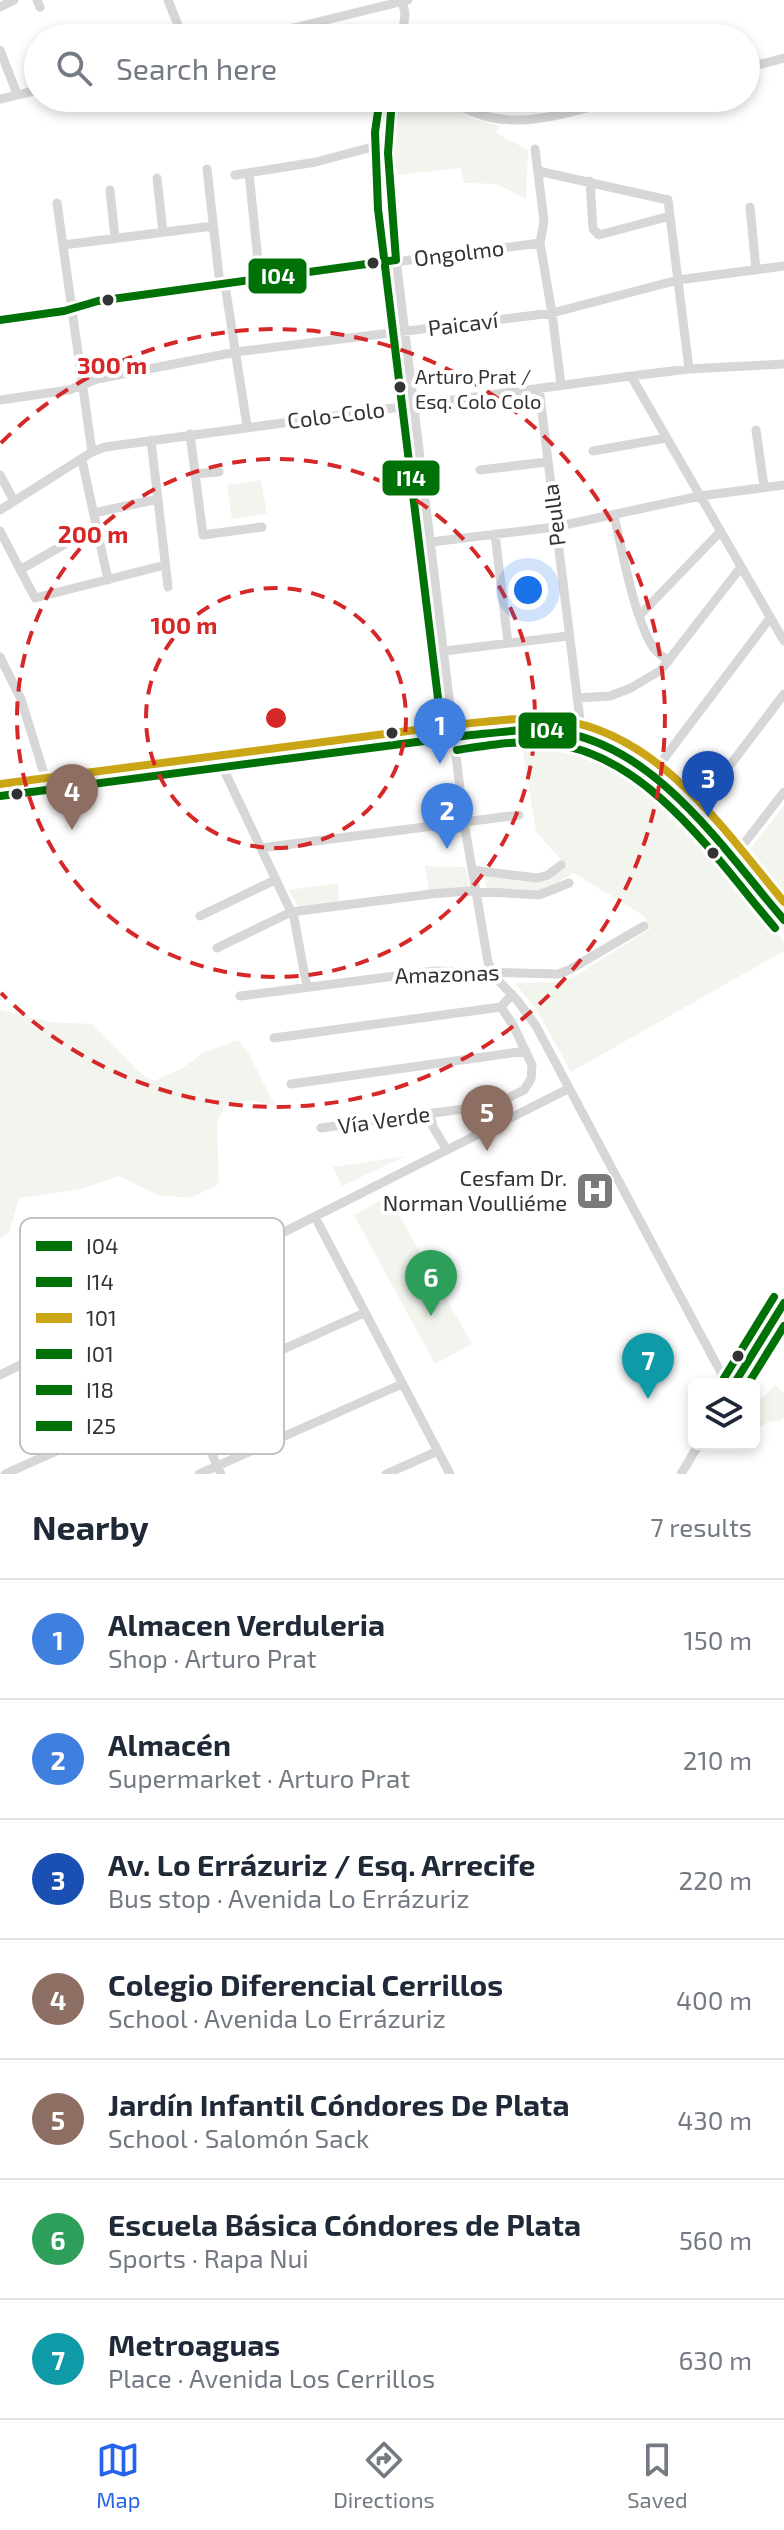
<!DOCTYPE html>
<html lang="en">
<head>
<meta charset="utf-8">
<style>
  :root { --surface:#fff; --page:#f2f2f3; --text:#1f2937; --muted:#747a83; --line:#e0e1e3; --accent:#2563eb }
  body { margin:0; font-family:"Exo 2",sans-serif; background:var(--page); color:var(--text) }
  .controls { position:absolute; right:24px; bottom:24px; display:grid; overflow:hidden; border-radius:12px; box-shadow:0 4px 12px #0003 }
  .controls button { width:72px; height:72px; display:grid; place-items:center; padding:0; border:0; border-bottom:2px solid var(--line); background:var(--surface); color:var(--text); font:40px sans-serif }
  .you { position:absolute; left:528px; top:590px; width:28px; height:28px; margin:-20px; border:6px solid #fff; border-radius:50%; background:#1a73e8; box-shadow:0 0 0 12px #1a73e833 }
  .badge { display:grid; place-items:center; width:52px; height:52px; border-radius:50%; background:var(--accent); color:#fff; font-size:26px; font-weight:700 }
  .pin { position:absolute; translate:-50% -66px; filter:drop-shadow(0 2px 4px #0008) }
  .pin::after { content:''; position:absolute; top:42px; width:28px; height:24px; background:inherit; clip-path:polygon(0 0,100% 0,50% 100%) }
  .list { margin:0; padding:0; list-style:none }
  h2 { display:flex; justify-content:space-between; align-items:center; height:104px; margin:0; padding:0 32px; font-size:34px }
  h2 small { font-size:26px; font-weight:400; color:var(--muted) }
  .list li { display:grid; grid-template-columns:52px 1fr auto; gap:24px; align-items:center; box-sizing:border-box; height:120px; padding:0 32px; border-top:2px solid var(--line) }
  .list b { display:block; font-size:30px; white-space:nowrap }
  .list p { margin:0; font-size:26px; white-space:nowrap; color:var(--muted) }
  .list em { font-size:26px; font-style:normal; color:var(--muted) }
  .icon { flex:none; width:44px; height:44px; fill:none; stroke:currentColor; stroke-width:2; stroke-linecap:round; stroke-linejoin:round }
  .map { position:relative; flex:none; width:784px; height:1474px; overflow:hidden }
  .search { position:absolute; background:var(--surface); box-shadow:0 4px 12px #0003; left:24px; right:24px; top:24px; height:88px; display:flex; align-items:center; gap:20px; box-sizing:border-box; padding:0 28px; border-radius:44px; color:var(--muted); font-size:30px }
  .sheet { height:944px; background:var(--surface) }
  nav { display:flex; justify-content:space-around; align-items:center; box-sizing:border-box; height:112px; border-top:2px solid var(--line); background:var(--surface); font-size:22px; color:var(--muted) }
  nav a { display:grid; justify-items:center; gap:4px }
  nav .on { color:var(--accent) }
  .map>svg:first-child { display:block }
</style>
</head>
<body>
<div class="map">
<svg width="784" height="1474" viewBox="0 0 784 1474">
  <rect width="100%" height="100%" fill="#fff"/>
  <path fill="#f1f5ed" d="M398 98H442L471 118 499 126 496 133 528 150 526 199 497 184 464 183 461 168 397 175 393 130Z
    M261 480 267 514 232 519 227 485Z
    M520 734C536 737 554 738 570 742 612 751 647 779 675 809L784 942V951L571 1072 538 1012 515 983 565 982 650 929 644 916 574 873 544 890 486 889 484 868 544 874 562 861 536 832Z
    M784 805V907L743 859Z
    M425 866 465 867 469 886 429 891Z
    M338 883 339 903 302 908 298 906 289 890Z
    M0 1010 51 1022 92 1024 141 1074 154 1081 181 1069 203 1053 238 1040 249 1054 275 1106 250 1100 226 1104 217 1123 219 1184 190 1198 157 1195 119 1176 82 1189 19 1198 9 1233 0 1239Z
    M406 1156 342 1186 333 1167Z
    M388 1196 472 1344 435 1364 354 1215Z
    M775 1385 784 1393V1417L780 1421 768 1422 754 1431V1395L760 1400Z"/>
  <g fill="none" stroke-linecap="round" stroke-linejoin="round">
    <path stroke="#d7d7d7" stroke-width="9" d="M37 0 40 7
      M168 0 183 38
      M0 7 14 0
      M253 38 408 0
      M402 38 405 14 402 0
      M0 50 17 94
      M746 68 784 58
      M392 98 388 153 393 234 464 822 488 962 494 976 517 1000 536 1026 727 1384
      M448 98C504 139 563 113 624 98
      M0 99 38 90
      M535 149 544 221 540 243 552 313 561 385
      M207 169 220 285
      M538 171 668 200 689 369
      M249 173 260 280
      M235 175 316 162 387 143
      M157 178 163 232
      M590 181 593 229 599 235 670 216
      M110 190 115 238
      M57 203 92 452
      M750 207 756 269
      M63 245 213 226
      M225 285 247 426
      M0 320 64 311 98 301 540 243
      M631 376 784 641
      M539 388 582 736
      M0 400 69 390 97 379 236 352 552 313 678 280 784 266
      M756 430 764 487
      M190 434 203 535 262 527
      M151 440 168 587
      M593 451 666 438
      M82 460 108 580
      M480 470 547 462
      M195 474 219 472
      M0 475 14 501
      M0 510 92 452 105 447 631 376 689 369 784 364
      M94 513 158 499
      M614 516C623 553 633 612 651 644 655 652 662 656 669 661
      M0 531 35 598 165 565
      M495 534 508 643
      M431 542 555 527 700 496 784 485
      M20 570 96 526
      M639 616 720 532
      M445 651 568 636
      M0 657 21 699 49 790
      M577 698 610 696 631 688 661 670 741 567
      M223 768 294 918 307 987
      M653 773 770 618
      M693 814 784 694
      M261 848 519 815
      M732 859 784 792
      M472 870 537 878 548 875 561 865
      M200 916 275 880
      M217 948 291 912 431 894 468 891 539 895 569 883
      M240 996 434 971 558 974 569 970 644 926
      M274 1038 501 1007
      M291 1084 526 1051
      M430 1113 433 1127 447 1150
      M321 1128 494 1105 524 1090 531 1079 532 1065 513 1025 501 1007 512 994
      M315 1217 450 1474
      M143 1303 221 1474
      M0 1375 568 1089
      M734 1384 784 1303
      M5 1474 364 1313
      M199 1474 402 1384
      M386 1474 438 1451
      M681 1474 699 1444"/>
    <path stroke="#cacaca" stroke-width="11" d="M0 796 463 736C495 733 528 728 560 732 628 742 670 788 713 837 737 864 760 892 784 920"/>
    <g stroke="#fff" stroke-width="14">
      <path id="bus-1" d="M0 320 64 311 98 301 396 260 388 153 392 98
        M0 796 463 736C495 733 528 727 560 732 657 747 724 850 784 920"/>
    </g>
    <g stroke="#fff" stroke-width="14">
      <path id="bus-2" d="M380 98 375 132 378 209 443 739
        M457 750C489 745 522 739 554 744 649 756 717 860 775 928"/>
    </g>
    <g stroke="#fff" stroke-width="14">
      <path id="bus-3" d="M0 784 462 724C494 721 528 716 560 720 660 734 724 830 784 902"/>
    </g>
    <g stroke="#fff" stroke-width="14">
      <path id="bus-4" d="M734 1384 784 1303"/>
    </g>
    <g stroke="#fff" stroke-width="14">
      <path id="bus-5" d="M748 1384 784 1326"/>
    </g>
    <g stroke="#fff" stroke-width="14">
      <path id="bus-6" d="M724 1378 774 1297"/>
    </g>
    <use href="#bus-1" stroke="#007106" stroke-width="8"/>
    <use href="#bus-2" stroke="#007106" stroke-width="8"/>
    <use href="#bus-3" stroke="#caa616" stroke-width="8"/>
    <use href="#bus-4" stroke="#007106" stroke-width="8"/>
    <use href="#bus-5" stroke="#007106" stroke-width="8"/>
    <use href="#bus-6" stroke="#007106" stroke-width="8"/>
  </g>
  <g fill="none" stroke="#d62828" stroke-width="4" stroke-dasharray="14 10">
    <circle cx="276" cy="718" r="130"/>
    <circle cx="276" cy="718" r="259"/>
    <path d="M1 443A389 389 0 1 1 1 993"/>
  </g>
  <defs>
    <g id="hospital-square" transform="scale(2)"><rect x="-9" y="-9" width="18" height="18" rx="4" fill="#7a7a7a" stroke="#fff"/><path d="M-5-5h3v3.5h4V-5h3V5h-3V1.5h-4V5h-3Z" fill="#fff"/></g>
  </defs>
  <g fill-rule="evenodd">
    <use href="#hospital-square" x="595" y="1191"/>
  </g>
  <g fill="#333" stroke="#fff" stroke-width="3">
    <circle cx="373" cy="263" r="7"/>
    <circle cx="108" cy="300" r="7"/>
    <circle cx="400" cy="387" r="7"/>
    <circle cx="392" cy="733" r="7"/>
    <circle cx="17" cy="794" r="7"/>
    <circle cx="713" cy="853" r="7"/>
    <circle cx="738" cy="1356" r="7"/>
  </g>
  <g text-anchor="middle" stroke-width="8" stroke-linejoin="round" paint-order="stroke">
    <g font-size="20" fill="#333" stroke="#fff" text-anchor="start">
      <text x="415" y="384">Arturo Prat /<tspan x="415" dy="25">Esq. Colo Colo</tspan></text>
    </g>
    <g font-size="22" fill="#333" stroke="#fff">
      <text transform="translate(459 253) rotate(-7)" y="8">Ongolmo</text>
      <text transform="translate(463 324) rotate(-7)" y="8">Paicaví</text>
      <text transform="translate(336 415) rotate(-7)" y="8">Colo-Colo</text>
      <text transform="translate(554 515) rotate(-97)" y="8">Peulla</text>
      <text transform="translate(447 974) rotate(-2)" y="8">Amazonas</text>
      <text transform="translate(384 1120) rotate(-8)" y="8">Vía Verde</text>
    </g>
    <g font-size="22" fill="#333" stroke="#fff" text-anchor="end">
      <text x="567" y="1186">Cesfam Dr.<tspan x="567" dy="25">Norman Voulliéme</tspan></text>
    </g>
  </g>
  <rect x="20" y="1218" width="264" height="236" rx="12" fill="#fff" stroke="#c2c2c2" stroke-width="2"/>
  <rect x="36" y="1241" width="36" height="10" fill="#007106"/>
  <rect x="36" y="1277" width="36" height="10" fill="#007106"/>
  <rect x="36" y="1313" width="36" height="10" fill="#caa616"/>
  <rect x="36" y="1349" width="36" height="10" fill="#007106"/>
  <rect x="36" y="1385" width="36" height="10" fill="#007106"/>
  <rect x="36" y="1421" width="36" height="10" fill="#007106"/>
  <g font-size="22" fill="#333">
    <text x="86" y="1254">I04</text>
    <text x="86" y="1290">I14</text>
    <text x="86" y="1326">101</text>
    <text x="86" y="1362">I01</text>
    <text x="86" y="1398">I18</text>
    <text x="86" y="1434">I25</text>
  </g>
  <circle cx="276" cy="718" r="12" fill="#d62828" stroke="#fff" stroke-width="4"/>
  <g font-size="24" text-anchor="middle" font-weight="bold" fill="#d62828" stroke="#fff" stroke-width="8" stroke-linejoin="round" paint-order="stroke">
    <text x="112" y="374">300 m</text>
    <text x="93" y="543">200 m</text>
    <text x="184" y="634">100 m</text>
  </g>
  <g stroke="#fff" stroke-width="3">
    <rect x="247" y="257" width="61" height="38" rx="8" fill="#007106"/>
    <rect x="381" y="459" width="60" height="38" rx="8" fill="#007106"/>
    <rect x="517" y="711" width="61" height="39" rx="8" fill="#007106"/>
  </g>
  <g font-size="22" text-anchor="middle" font-weight="bold" fill="#fff">
    <text x="278" y="284">I04</text>
    <text x="411" y="486">I14</text>
    <text x="547" y="738">I04</text>
  </g>
</svg>
<div class="controls">
<button><svg class="icon" aria-label="layers" viewBox="0 0 24 24"><path d="M12 4l9 5-9 5-9-5zM3 14l9 5 9-5"/></svg></button>
</div>
<div class="you"></div>
<div class="pin badge" style="left:440px;top:764px;background:#3f7fe0">1</div>
<div class="pin badge" style="left:447px;top:849px;background:#3f7fe0">2</div>
<div class="pin badge" style="left:708px;top:817px;background:#1a4fb4">3</div>
<div class="pin badge" style="left:72px;top:830px;background:#8d6e63">4</div>
<div class="pin badge" style="left:487px;top:1151px;background:#8d6e63">5</div>
<div class="pin badge" style="left:431px;top:1316px;background:#2e9e5b">6</div>
<div class="pin badge" style="left:648px;top:1399px;background:#0f9aa8">7</div>
<div class="search"><svg class="icon" aria-label="search" viewBox="0 0 24 24"><circle cx="10" cy="10" r="6"/><path d="M15 15l6 6"/></svg>Search here</div>
</div>
<section class="sheet">
<h2>Nearby<small>7 results</small></h2>
<ul class="list">
<li><span class="badge" style="background:#3f7fe0">1</span><div><b>Almacen Verduleria</b><p>Shop · Arturo Prat</p></div><em>150 m</em></li>
<li><span class="badge" style="background:#3f7fe0">2</span><div><b>Almacén</b><p>Supermarket · Arturo Prat</p></div><em>210 m</em></li>
<li><span class="badge" style="background:#1a4fb4">3</span><div><b>Av. Lo Errázuriz / Esq. Arrecife</b><p>Bus stop · Avenida Lo Errázuriz</p></div><em>220 m</em></li>
<li><span class="badge" style="background:#8d6e63">4</span><div><b>Colegio Diferencial Cerrillos</b><p>School · Avenida Lo Errázuriz</p></div><em>400 m</em></li>
<li><span class="badge" style="background:#8d6e63">5</span><div><b>Jardín Infantil Cóndores De Plata</b><p>School · Salomón Sack</p></div><em>430 m</em></li>
<li><span class="badge" style="background:#2e9e5b">6</span><div><b>Escuela Básica Cóndores de Plata</b><p>Sports · Rapa Nui</p></div><em>560 m</em></li>
<li><span class="badge" style="background:#0f9aa8">7</span><div><b>Metroaguas</b><p>Place · Avenida Los Cerrillos</p></div><em>630 m</em></li>
</ul>
</section>
<nav>
<a class="on"><svg class="icon" aria-label="map" viewBox="0 0 24 24"><path d="M3 6l6-2 6 2 6-2v14l-6 2-6-2-6 2zM9 4v14M15 6v14"/></svg>Map</a>
<a><svg class="icon" aria-label="directions" viewBox="0 0 24 24"><path d="M12 3l9 9-9 9-9-9zM9 14v-3h6M13 9l2 2-2 2"/></svg>Directions</a>
<a><svg class="icon" aria-label="saved" viewBox="0 0 24 24"><path d="M7 4h10v16l-5-4-5 4z"/></svg>Saved</a>
</nav>
</body>
</html>
